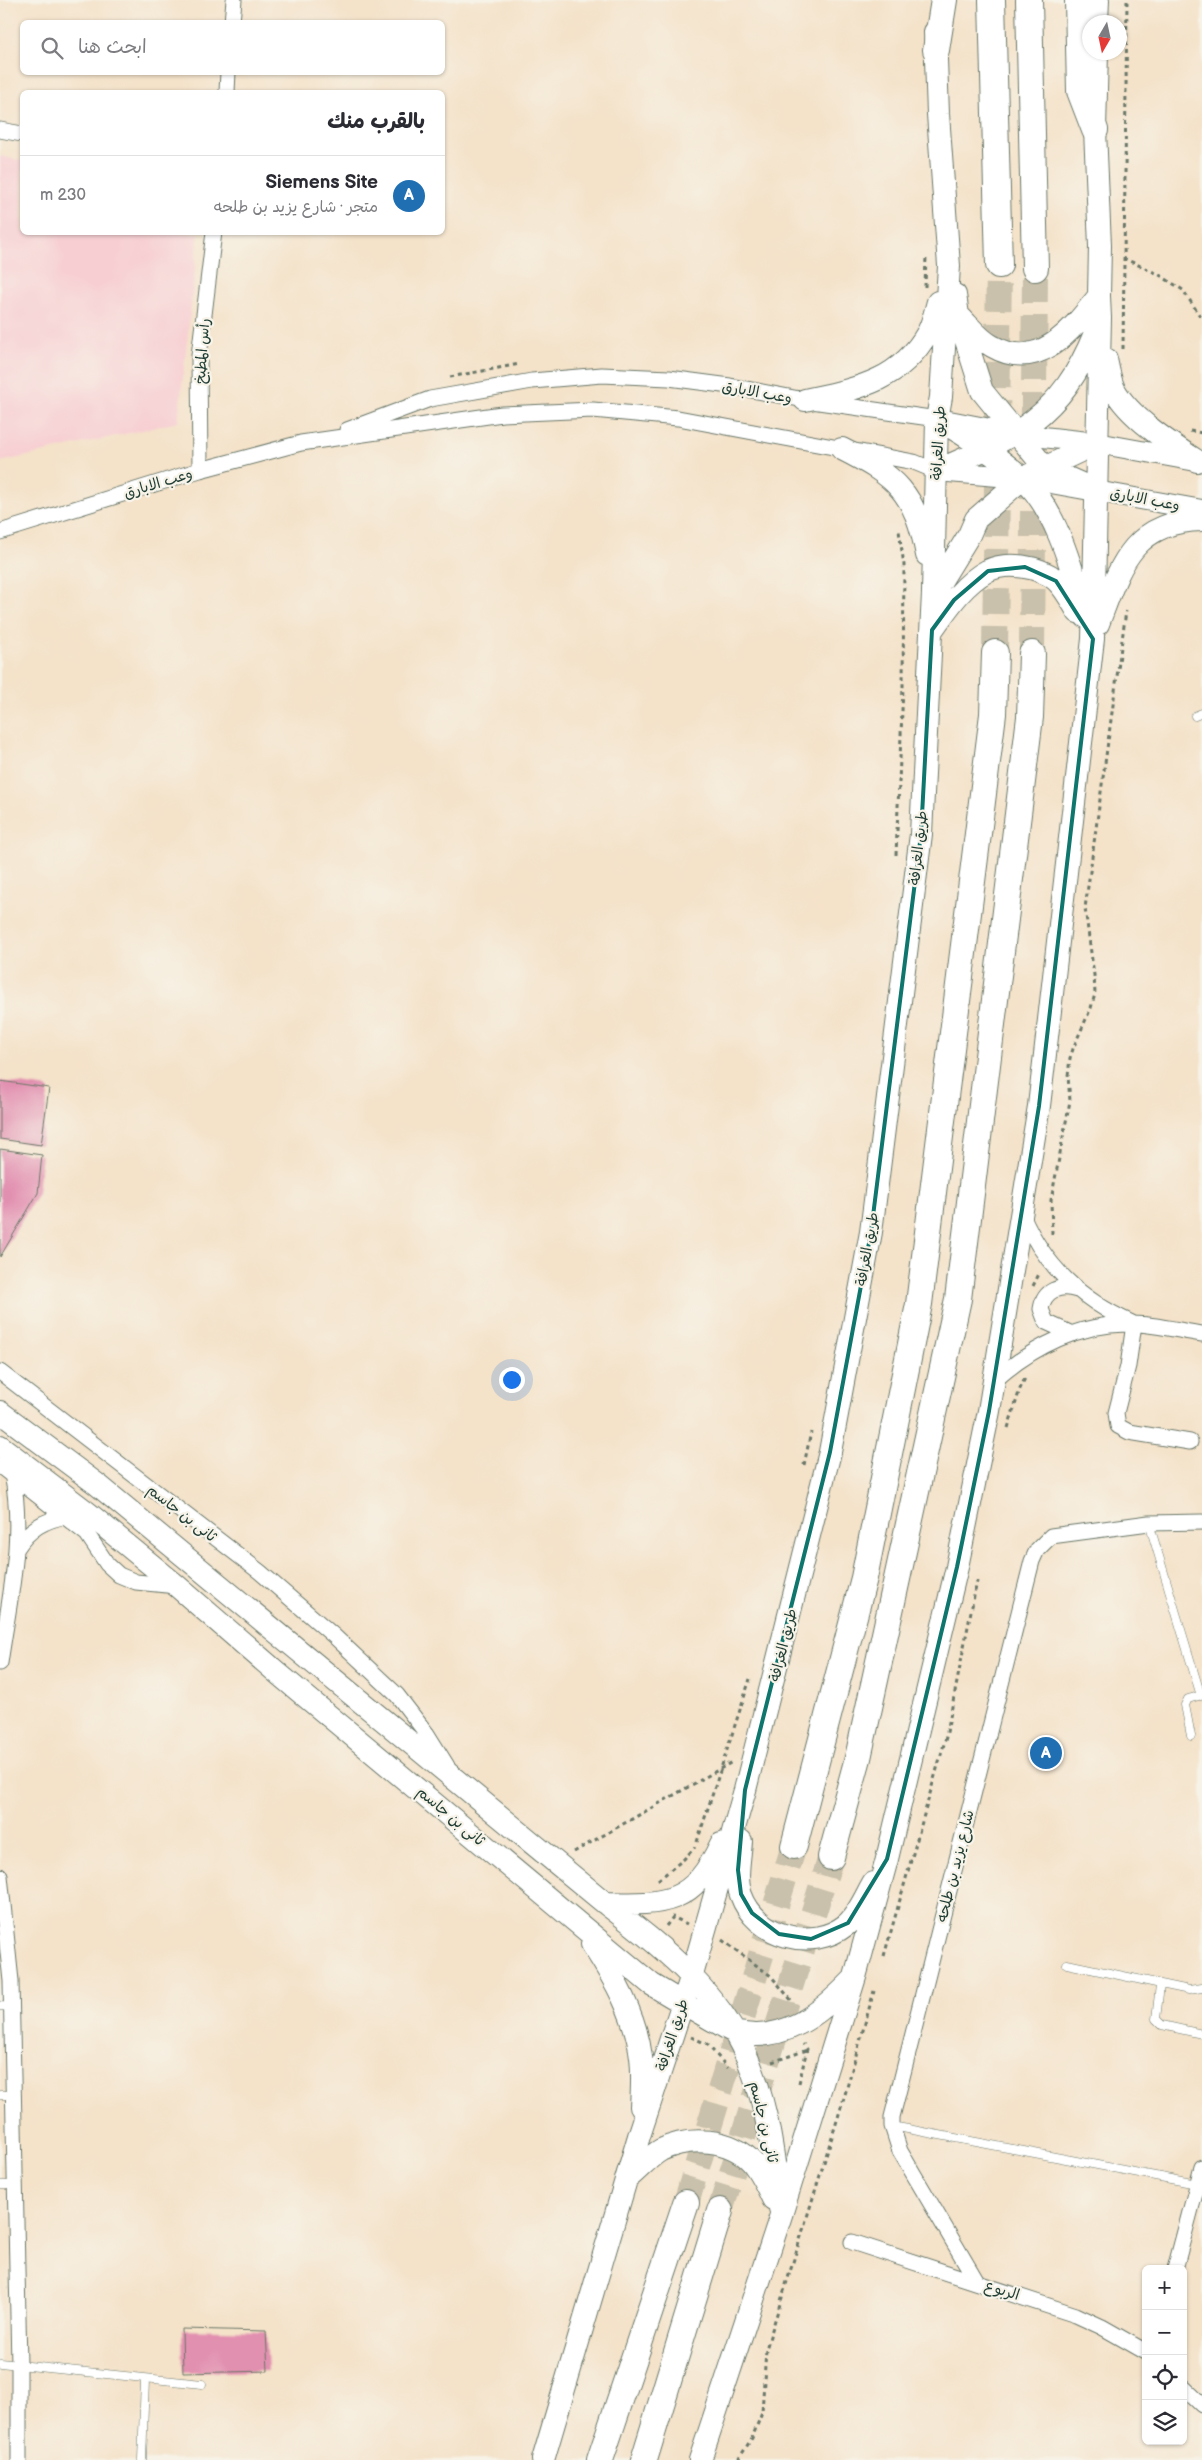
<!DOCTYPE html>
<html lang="ar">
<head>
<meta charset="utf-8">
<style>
  :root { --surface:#fff; --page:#f7f7f7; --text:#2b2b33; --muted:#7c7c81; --line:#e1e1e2; --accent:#1f6fb2 }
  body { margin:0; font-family:"Balsamiq Sans","Playpen Sans Arabic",sans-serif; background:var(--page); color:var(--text); direction:rtl }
  .controls { position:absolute; right:15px; bottom:15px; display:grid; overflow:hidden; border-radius:8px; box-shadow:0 1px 4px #0004 }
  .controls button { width:45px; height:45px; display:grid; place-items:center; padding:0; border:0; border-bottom:1px solid var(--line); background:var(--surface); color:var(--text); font:25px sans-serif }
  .compass { position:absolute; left:1082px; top:15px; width:45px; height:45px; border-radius:50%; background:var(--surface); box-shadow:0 1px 4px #0004; rotate:189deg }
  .you { position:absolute; left:511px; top:1379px; width:18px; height:18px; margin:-12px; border:4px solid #fff; border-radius:50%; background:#1a73e8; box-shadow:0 0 0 8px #1a73e833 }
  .badge { display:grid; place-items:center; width:32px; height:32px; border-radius:50%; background:var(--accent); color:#fff; font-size:16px; font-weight:700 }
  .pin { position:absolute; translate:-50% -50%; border:2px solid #fff; box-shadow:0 1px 5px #0006 }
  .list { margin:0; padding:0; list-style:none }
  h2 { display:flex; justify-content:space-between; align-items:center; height:65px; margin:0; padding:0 20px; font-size:21px }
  h2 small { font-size:16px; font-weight:400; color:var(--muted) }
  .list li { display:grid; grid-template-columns:32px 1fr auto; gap:15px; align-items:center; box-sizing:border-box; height:80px; padding:0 20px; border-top:1px solid var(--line) }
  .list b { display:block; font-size:19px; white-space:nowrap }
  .list p { margin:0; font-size:16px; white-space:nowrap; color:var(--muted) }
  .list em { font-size:16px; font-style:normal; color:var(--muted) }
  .icon { flex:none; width:28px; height:28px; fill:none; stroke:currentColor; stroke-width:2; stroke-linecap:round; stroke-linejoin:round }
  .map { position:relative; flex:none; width:1202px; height:2460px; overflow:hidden; direction:ltr }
  .search { position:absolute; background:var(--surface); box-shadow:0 1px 4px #0004; left:20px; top:20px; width:425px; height:55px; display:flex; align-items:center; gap:12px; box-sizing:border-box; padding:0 18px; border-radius:8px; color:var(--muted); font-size:19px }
  .panel { position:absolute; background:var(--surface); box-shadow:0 1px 4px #0004; left:20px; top:90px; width:425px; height:145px; border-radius:8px; direction:rtl }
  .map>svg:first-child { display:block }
</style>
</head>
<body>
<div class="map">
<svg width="1202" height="2460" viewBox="0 0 1202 2460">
  <rect width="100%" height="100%" fill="#f7f3e8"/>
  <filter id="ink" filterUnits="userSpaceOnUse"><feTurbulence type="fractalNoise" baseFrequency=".02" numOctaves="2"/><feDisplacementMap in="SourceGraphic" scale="10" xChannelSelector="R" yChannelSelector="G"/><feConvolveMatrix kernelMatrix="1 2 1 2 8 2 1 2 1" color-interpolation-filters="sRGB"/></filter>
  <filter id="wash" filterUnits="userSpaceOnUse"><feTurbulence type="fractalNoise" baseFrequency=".0096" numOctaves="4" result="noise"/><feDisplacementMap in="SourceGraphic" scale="20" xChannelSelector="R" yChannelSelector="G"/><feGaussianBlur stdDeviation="1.12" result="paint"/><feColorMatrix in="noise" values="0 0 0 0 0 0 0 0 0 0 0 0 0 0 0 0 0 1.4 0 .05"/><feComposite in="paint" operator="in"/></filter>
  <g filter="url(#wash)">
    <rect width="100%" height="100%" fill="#f4e2c9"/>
    <path fill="#f7cfd3" d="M0 156 22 161V232L199 233 178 422 0 462Z"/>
    <g id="blocks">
      <path fill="#e290b0" d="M0 1081 49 1088 41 1145 0 1139Z
        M0 1149 42 1155 38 1193 0 1257Z
        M182 2329 266 2331 268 2371 183 2373Z"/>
    </g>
  </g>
  <g filter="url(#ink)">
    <use href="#blocks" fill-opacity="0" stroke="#6a7768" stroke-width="1"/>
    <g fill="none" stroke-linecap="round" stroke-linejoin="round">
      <path stroke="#c9c1ab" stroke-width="26" stroke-dasharray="26 13" stroke-linecap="butt" d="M997 427 999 265
        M995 653 997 481
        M1032 654 1035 268
        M686 2203 794 1846
        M720 2211 831 1857"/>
      <g stroke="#6a7768" stroke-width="9">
        <path id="service" d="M1195 716 1202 713
          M1149 1523 1201 1696
          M1191 1736 1185 1705 1188 1699 1202 1695
          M1067 1964 1189 1990 1202 1988
          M1160 1985 1156 2019 1162 2025 1202 2034
          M0 2006 11 2007
          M0 2095H13
          M892 2126 1197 2184
          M0 2185H15
          M0 2363 202 2384
          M142 2460 145 2380"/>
      </g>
      <g stroke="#6a7768" stroke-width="17">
        <path id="minor" d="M232 22 234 0
          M227 92 228 72
          M0 130 22 134
          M347 430 430 399 532 381 602 375 669 378 730 386 805 400 937 419
          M200 470 199 356 214 232
          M0 532 200 470 301 443 502 414 593 410 678 418 914 462 936 471
          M1022 1214C1044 1266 1081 1300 1132 1323
          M1134 1324 1128 1366 1116 1413 1118 1426 1129 1432 1190 1442
          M1072 1334 1046 1322 1041 1309C1044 1290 1060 1284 1077 1290
          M0 1372 260 1572 334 1636 397 1695 427 1734 447 1766
          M994 1381C1032 1347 1081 1322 1133 1324 1156 1324 1180 1331 1202 1334
          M0 1466 87 1534 107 1564 119 1575 136 1582 177 1586
          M17 1548C29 1529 44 1520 67 1516
          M0 1663C9 1600 25 1537 12 1474
          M0 1876 11 1981 19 2365V2460
          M852 2242 1076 2315 1102 2327 1146 2352
          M1175 2269 1202 2167
          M977 2282 900 2151 892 2126V2117L1032 1561 1037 1550 1051 1536 1149 1523 1202 1522
          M1183 2387 1202 2405"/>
      </g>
      <g stroke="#6a7768" stroke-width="22">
        <path id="tertiary" d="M944 420 1016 434 1097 443 1196 461
          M936 471 1023 478 1202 510"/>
      </g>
      <g stroke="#6a7768" stroke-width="24">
        <path id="secondary" d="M1097 22 1098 0
          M955 295 958 315 982 391 1045 468 1095 490
          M961 318C970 327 980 340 992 346 1039 373 1072 330 1099 296
          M1106 359C1108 369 1110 380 1114 389 1129 417 1171 444 1197 461
          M805 400C856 389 900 382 928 332 933 323 935 312 938 302
          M937 419C967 436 996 455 1022 478 1057 509 1073 573 1086 617
          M842 449C897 477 915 492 927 555
          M936 471C1015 437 1061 418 1095 333
          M934 592 969 535 976 519 1023 478 1097 443
          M1098 624C1119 569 1131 521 1202 520
          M932 630C947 609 963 584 987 571 1006 561 1039 566 1056 580 1065 588 1072 602 1078 612
          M0 1412 98 1485 605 1903C664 1948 726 1997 752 2070 769 2114 774 2161 780 2208
          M0 1446 88 1513 177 1586 281 1676 651 1984C672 1997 693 2009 714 2021 721 2024 728 2030 735 2032 783 2045 822 2012 852 1981
          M741 1841C740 1857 735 1879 741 1895 756 1937 812 1952 846 1925 858 1915 866 1895 873 1883
          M605 1903C666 1905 693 1904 721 1844
          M592 1944C614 1978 636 2015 641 2057 643 2073 642 2091 641 2107
          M629 2177C639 2169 650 2156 661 2150 689 2136 730 2138 752 2162 761 2173 767 2186 773 2199
          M543 2460 639 2136 692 1975 745 1790 830 1452 871 1232 921 834 933 593 937 419 941 397 949 266 938 114 935 32
          M700 2460 781 2215 855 1977 887 1859 957 1567 989 1411 1039 1106 1093 639 1100 318 1099 296 1100 246 1095 130 1097 52"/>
      </g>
      <g stroke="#6a7768" stroke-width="28">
        <path id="trunk" d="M992 0 999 265
          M1029 0 1035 268
          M1078 0 1080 91 1095 130
          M936 50 944 0
          M794 1846 864 1578 919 1304 993 714 995 653
          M831 1857 858 1758 958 1299 1030 717 1032 654
          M600 2460 686 2203
          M644 2460 720 2211"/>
      </g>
      <path stroke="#6a7768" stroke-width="3" stroke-dasharray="4 4" stroke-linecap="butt" d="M1123 258 1158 274 1183 290 1202 319
        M925 287 926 256
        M1123 349 1127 0
        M450 377 520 364
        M1190 431 1202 433
        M896 855 903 687 904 565 899 531
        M1052 1234 1051 1200 1070 1101 1068 1076 1070 1058 1074 1046 1091 1008 1095 994 1094 975 1085 908 1126 611
        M1033 1286 1039 1274
        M1008 1428 1020 1389 1025 1378
        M804 1465 811 1432
        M697 1842 750 1679
        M574 1852 732 1762
        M658 1880 684 1859 695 1847
        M666 1926 673 1917 687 1924
        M722 1940 771 1976 792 2001
        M884 1956 946 1737 977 1581
        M691 2037 707 2044 728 2068
        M772 2062 807 2050
        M799 2083 807 2049 803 2044
        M738 2460 752 2438 762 2413 766 2349 844 2098 874 1991"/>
      <use href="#service" stroke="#fff" stroke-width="8"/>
      <use href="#minor" stroke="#fff" stroke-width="15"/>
      <use href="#tertiary" stroke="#fff" stroke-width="20"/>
      <use href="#secondary" stroke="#fff" stroke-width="22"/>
      <use href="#trunk" stroke="#fff" stroke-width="26"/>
    </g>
  </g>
  <path fill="none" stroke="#0f766e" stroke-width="4" stroke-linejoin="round" d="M1025 567 1056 581 1093 639 1039 1106 989 1411 957 1567 887 1859 848 1923 811 1939 779 1934 752 1913 741 1894 738 1870 745 1790 830 1452 871 1232 921 834 932 630 954 600 988 571Z"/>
  <g text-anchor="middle" stroke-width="4.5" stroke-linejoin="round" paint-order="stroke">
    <g font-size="15" fill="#1f3d34" stroke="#f7f3e8">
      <text transform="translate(202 351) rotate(-86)" y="5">رأس المطبخ</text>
      <text transform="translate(757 392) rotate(10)" y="5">وعب الابارق</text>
      <text transform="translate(938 443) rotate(-87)" y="5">طريق الغرافة</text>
      <text transform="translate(158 483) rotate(-17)" y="5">وعب الابارق</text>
      <text transform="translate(1145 499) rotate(11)" y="5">وعب الابارق</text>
      <text transform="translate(918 848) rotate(-84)" y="5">طريق الغرافة</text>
      <text transform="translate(867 1249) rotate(-80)" y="5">طريق الغرافة</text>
      <text transform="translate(182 1513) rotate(38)" y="5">ثانى بن جاسم</text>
      <text transform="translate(783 1645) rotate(-76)" y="5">طريق الغرافة</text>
      <text transform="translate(451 1816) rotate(40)" y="5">ثانى بن جاسم</text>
      <text transform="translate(955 1866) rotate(-76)" y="5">شارع يزيد بن طلحه</text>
      <text transform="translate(672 2035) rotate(-72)" y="5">طريق الغرافة</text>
      <text transform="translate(764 2122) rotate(77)" y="5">ثانى بن جاسم</text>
      <text transform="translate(1002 2290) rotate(17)" y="5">الربوع</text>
    </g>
  </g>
</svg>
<div class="controls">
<button>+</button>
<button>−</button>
<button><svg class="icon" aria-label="locate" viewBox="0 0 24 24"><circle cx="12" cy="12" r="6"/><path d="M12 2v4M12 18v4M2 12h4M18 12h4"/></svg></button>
<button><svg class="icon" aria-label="layers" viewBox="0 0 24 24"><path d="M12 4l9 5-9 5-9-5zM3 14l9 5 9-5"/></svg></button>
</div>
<svg class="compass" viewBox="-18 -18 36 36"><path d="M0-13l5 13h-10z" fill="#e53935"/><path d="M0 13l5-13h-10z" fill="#7c7c81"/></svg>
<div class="you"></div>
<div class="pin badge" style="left:1046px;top:1753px">A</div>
<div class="search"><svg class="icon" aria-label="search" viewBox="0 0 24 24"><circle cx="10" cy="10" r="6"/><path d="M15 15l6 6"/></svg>ابحث هنا</div>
<section class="panel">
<h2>بالقرب منك<small></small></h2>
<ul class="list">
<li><span class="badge">A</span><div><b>Siemens Site</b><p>متجر · شارع يزيد بن طلحه</p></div><em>230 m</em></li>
</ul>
</section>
</div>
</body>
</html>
